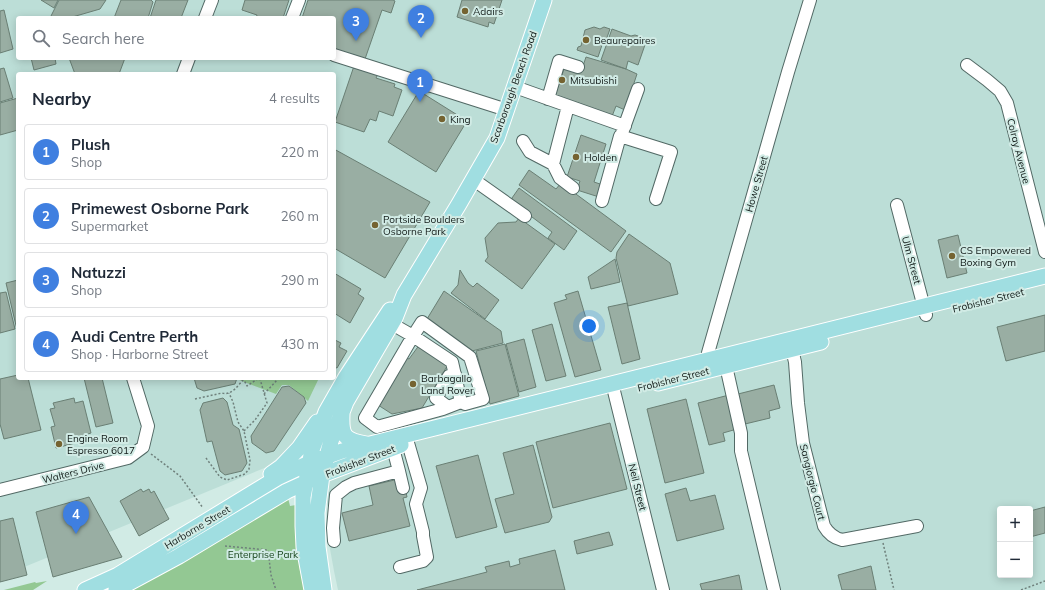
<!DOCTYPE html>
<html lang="en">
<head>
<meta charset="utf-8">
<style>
  :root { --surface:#fff; --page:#f2f2f3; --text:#1f2937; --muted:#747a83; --line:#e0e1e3; --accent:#d93025 }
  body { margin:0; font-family:Mulish,sans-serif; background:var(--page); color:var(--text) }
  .controls { position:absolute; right:12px; bottom:12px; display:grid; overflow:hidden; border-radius:4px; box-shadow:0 2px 10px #0003 }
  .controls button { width:36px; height:36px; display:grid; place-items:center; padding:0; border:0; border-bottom:1px solid var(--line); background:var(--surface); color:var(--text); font:20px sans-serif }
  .you { position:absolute; left:589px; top:326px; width:14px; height:14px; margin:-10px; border:3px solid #fff; border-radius:50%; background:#1a73e8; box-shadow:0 0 0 6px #1a73e833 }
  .badge { display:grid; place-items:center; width:26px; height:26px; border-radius:50%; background:var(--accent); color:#fff; font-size:13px; font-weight:700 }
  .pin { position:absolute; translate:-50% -33px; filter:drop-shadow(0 1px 2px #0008) }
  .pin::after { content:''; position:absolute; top:21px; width:14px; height:12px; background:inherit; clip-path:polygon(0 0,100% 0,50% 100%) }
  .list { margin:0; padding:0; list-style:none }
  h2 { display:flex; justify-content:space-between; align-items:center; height:52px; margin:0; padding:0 16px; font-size:17px }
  h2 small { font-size:13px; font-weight:400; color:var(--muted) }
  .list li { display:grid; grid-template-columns:26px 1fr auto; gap:12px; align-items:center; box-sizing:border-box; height:56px; margin:0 8px 8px; padding:0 8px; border:1px solid var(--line); border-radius:4px }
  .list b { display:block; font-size:15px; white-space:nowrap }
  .list p { margin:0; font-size:13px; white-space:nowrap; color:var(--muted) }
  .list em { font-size:13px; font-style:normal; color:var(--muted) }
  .icon { flex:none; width:22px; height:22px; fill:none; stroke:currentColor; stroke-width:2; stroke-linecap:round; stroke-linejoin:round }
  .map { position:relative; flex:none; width:1045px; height:590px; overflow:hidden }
  .search { position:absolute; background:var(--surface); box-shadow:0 2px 10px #0003; left:16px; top:16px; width:320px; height:44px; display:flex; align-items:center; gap:10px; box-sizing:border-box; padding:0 14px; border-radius:4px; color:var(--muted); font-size:15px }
  .panel { position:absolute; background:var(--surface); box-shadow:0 2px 10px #0003; left:16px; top:72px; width:320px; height:308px; border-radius:4px }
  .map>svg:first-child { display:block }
</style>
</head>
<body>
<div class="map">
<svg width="1045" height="590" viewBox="0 0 1045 590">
  <rect width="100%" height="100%" fill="#d1ebe5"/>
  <path fill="#bcded7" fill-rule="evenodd" d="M0 0H1045V590H338L334 571 328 538 329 508 287 450 267 467 0 577ZM18 18H334V58H18ZM18 74H334V378H18ZM1000 509H1030V575H1000Z"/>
  <path fill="#93c893" d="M239 378H319L308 401 289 385H282L276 394 239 380Z
    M288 498 290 506 296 505 300 570 305 590H133L135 587Z
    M47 581 33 590H4L35 582 36 583Z"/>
  <path fill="#99aea3" stroke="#6a7f74" d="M41 0H58L54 8Z
    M59 0H106L100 9 69 18H50Z
    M121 0H151L153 2 148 18H114Z
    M156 0H188L181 18H150Z
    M245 0H289L283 18H256L257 15 242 10Z
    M308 0H393L395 1 391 13 382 10 365 59 334 49V18H302Z
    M462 0H502L494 24 489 22 488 27 457 17Z
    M4 10 13 49 0 53V11Z
    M594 27 600 29 604 27 610 29 605 43 603 42 598 57 577 50 578 47 581 46 585 30Z
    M612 29 631 36 635 35 647 39 638 65 628 61 626 69 601 60Z
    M586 57 626 69 637 74 625 110 616 106 611 119 554 99 565 66 581 72Z
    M31 58H55L56 64 34 70Z
    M69 58H125L119 74H75Z
    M354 66 378 74 376 78 395 84 394 87 402 90 393 116 379 111 376 121 370 119 364 132 335 122Z
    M4 68 13 98 0 102V69Z
    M419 91 467 121 436 172 388 142Z
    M18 98V130L0 135V103Z
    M581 135 606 144 594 182 603 185 599 197 577 190 580 181 567 177Z
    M334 149 430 202 385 278 334 248Z
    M529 170 556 189 561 183 626 231 611 252 519 185Z
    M519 188 577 231 564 250 548 238 552 232 512 202V198Z
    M519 218 555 244 522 289 485 261 488 257 485 238 498 223 516 222Z
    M629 234 670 263 678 294 628 306 616 258 617 252Z
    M958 235 967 273 947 278 938 240Z
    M615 259 620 282 591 289 588 277Z
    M460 270 468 283 473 287 477 283 499 300 485 319 451 293 458 285Z
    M334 273 361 289 358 294 364 298 350 323 334 313Z
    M18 280V334L6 283Z
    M444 291 501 331 503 343 472 351 427 319Z
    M578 291 601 370 575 377 554 303 567 299 565 295Z
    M6 292 15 329 0 333V293Z
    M627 303 640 359 622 364 608 307Z
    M1045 315V351L1006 361 997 327Z
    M552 324 566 376 546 381 532 330Z
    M524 339 536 387 519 392 506 344Z
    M335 340 341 343 339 347 347 351 337 368 334 367V342Z
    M420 344 449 363 422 408 392 414 378 405 405 357 409 359Z
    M505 344 519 396 490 404 476 351Z
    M18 375V378H28L41 430 4 439 0 424V379Z
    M84 378H102L113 423 96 427Z
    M194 378H237L235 384 204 391 197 388Z
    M774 385 780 408 769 411 770 418 745 424 738 394Z
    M289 386 304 397 306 403 274 451 266 453 252 443 251 436 282 387Z
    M729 395 737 429 723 433 725 441 709 445 698 403Z
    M74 398 75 403 83 401 91 433 82 436 83 441 56 448 51 427 55 426 50 409 55 408 53 403Z
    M223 398 227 402 233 425 239 429 247 463 242 471 225 475 220 471 212 441 207 442 200 410 203 403Z
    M686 399 704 473 665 483 647 409Z
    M610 423 627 489 553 508 536 442Z
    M533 445 552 517 549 522 505 533 495 499 514 494 503 453Z
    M478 455 497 527 456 538 436 466Z
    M403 478 407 497 403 498 410 526 349 541 342 513 373 505 369 486Z
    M686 488 690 501 715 495 724 529 677 541 665 494Z
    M141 489 143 492 149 489 151 493 154 491 169 519 139 536 120 501Z
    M89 497 122 557 53 577 36 512Z
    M1045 507V533L1030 537V511Z
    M13 518 27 575 0 582V521Z
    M609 532 613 545 577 554 574 541Z
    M555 550 565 590H417L487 572 485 567 509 561 510 567 520 564 519 559Z
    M871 566 876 590H842L838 575Z
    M739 575 742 590H702L700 584Z"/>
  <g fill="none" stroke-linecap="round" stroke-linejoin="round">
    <g stroke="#526965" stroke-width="14">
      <path id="minor" d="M205 18 212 0
        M292 18 299 0
        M334 55 507 110
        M967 65 987 80 1000 91 1007 103 1045 252
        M183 74 189 58
        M515 87 625 126
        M548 99 559 61 578 67
        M622 133 638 89
        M523 141 530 152 553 164 568 106
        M553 164 560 178 573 188
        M474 180 525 216
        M602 201 620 136 671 152 656 199
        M897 205 926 315
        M392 324 413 336 422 322 470 357 483 399 465 404 461 402
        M413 336 452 362 461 402 443 409 377 427 365 418Z
        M790 341 795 362 798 403 803 443 824 526C828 533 834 538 842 540L917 526
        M726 366 741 433V451L774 590
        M710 367 708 353 788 72 810 0
        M612 383 663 590
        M448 407 436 398 449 376 455 374
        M399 471 403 488
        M0 490 128 458 143 447 148 426 133 378
        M334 541 333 528 336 495 346 487 354 483 399 471 393 448
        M400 567 423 561 427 557 423 536V532L416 504 421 488 408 443"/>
    </g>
    <g stroke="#fff" stroke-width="17">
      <path id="major" d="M658 383 821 342
        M342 414C341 436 344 440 366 444
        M271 474 281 467 299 448 317 422
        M85 590 118 575 277 478 309 463 342 451 1045 276
        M116 590 179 556 287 491 322 475 401 445
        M312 590 304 547 303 526V497L312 450 326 412 346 377 390 310
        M324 590 318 547 317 513 322 475 331 441 346 402 395 318 404 295 459 204 497 138 544 0"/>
    </g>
    <path stroke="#6f807c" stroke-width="1.5" stroke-dasharray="2 2" stroke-linecap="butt" d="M243 378 247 386 259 378
      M264 394 279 378
      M195 399 222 393C232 396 238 385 244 379
      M244 431 255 420 267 403 260 379
      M151 454 180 476 203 508
      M206 458 220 477 227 480 245 474 249 469 250 460 244 431 238 422 233 402 229 393
      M883 543 894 590
      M225 546 268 550 271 575 276 590
      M1021 590 1045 581"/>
    <use href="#minor" stroke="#fff" stroke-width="12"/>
    <use href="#major" stroke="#a0dee1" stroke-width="15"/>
  </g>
  <g fill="#756331" stroke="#d1ebe5" stroke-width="1.5">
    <circle cx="465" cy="11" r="4"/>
    <circle cx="586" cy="40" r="4"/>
    <circle cx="562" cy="80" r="4"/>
    <circle cx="442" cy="119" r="4"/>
    <circle cx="576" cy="157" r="4"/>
    <circle cx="375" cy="225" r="4"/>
    <circle cx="952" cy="256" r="4"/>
    <circle cx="413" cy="384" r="4"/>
    <circle cx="59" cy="444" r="4"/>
  </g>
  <g text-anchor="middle" stroke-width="4" stroke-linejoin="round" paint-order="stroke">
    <g font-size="10" fill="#101917" stroke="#d1ebe5" text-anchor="start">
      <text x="473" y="15">Adairs</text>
      <text x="594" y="44">Beaurepaires</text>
      <text x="570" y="84">Mitsubishi</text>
      <text x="450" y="123">King</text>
      <text x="584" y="161">Holden</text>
      <text x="383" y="223">Portside Boulders<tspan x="383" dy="12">Osborne Park</tspan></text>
      <text x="960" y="254">CS Empowered<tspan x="960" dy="12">Boxing Gym</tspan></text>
      <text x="421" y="382">Barbagallo<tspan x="421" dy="12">Land Rover</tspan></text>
      <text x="67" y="442">Engine Room<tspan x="67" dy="12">Espresso 6017</tspan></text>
    </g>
    <g font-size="10" fill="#101917" stroke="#d1ebe5">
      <text transform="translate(513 87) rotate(-70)" y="4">Scarborough Beach Road</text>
      <text transform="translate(1019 151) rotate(76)" y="4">Colray Avenue</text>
      <text transform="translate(756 184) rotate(-74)" y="4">Howe Street</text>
      <text transform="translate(912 260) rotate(75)" y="4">Ulm Street</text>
      <text transform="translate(988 300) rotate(-14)" y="4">Frobisher Street</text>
      <text transform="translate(673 379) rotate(-14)" y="4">Frobisher Street</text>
      <text transform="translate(360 461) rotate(-21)" y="4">Frobisher Street</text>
      <text transform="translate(73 472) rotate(-14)" y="4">Walters Drive</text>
      <text transform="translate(813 482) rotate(76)" y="4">Sangiorgio Court</text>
      <text transform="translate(638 487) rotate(76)" y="4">Neil Street</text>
      <text transform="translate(197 527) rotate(-31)" y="4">Harborne Street</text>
    </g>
    <g font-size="10" fill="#123f15" stroke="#d1ebe5">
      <text x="263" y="558">Enterprise Park</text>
    </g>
  </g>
</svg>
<div class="controls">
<button>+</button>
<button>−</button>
</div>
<div class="you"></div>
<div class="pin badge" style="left:420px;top:102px;background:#3f7fe0">1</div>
<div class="pin badge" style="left:421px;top:38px;background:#3f7fe0">2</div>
<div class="pin badge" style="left:356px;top:41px;background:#3f7fe0">3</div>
<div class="pin badge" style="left:76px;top:534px;background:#3f7fe0">4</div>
<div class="search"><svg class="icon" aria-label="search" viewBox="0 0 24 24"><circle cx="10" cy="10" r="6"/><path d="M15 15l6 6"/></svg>Search here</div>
<section class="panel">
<h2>Nearby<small>4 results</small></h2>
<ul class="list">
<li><span class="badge" style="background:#3f7fe0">1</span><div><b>Plush</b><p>Shop</p></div><em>220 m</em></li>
<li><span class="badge" style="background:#3f7fe0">2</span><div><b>Primewest Osborne Park</b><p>Supermarket</p></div><em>260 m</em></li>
<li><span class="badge" style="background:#3f7fe0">3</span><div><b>Natuzzi</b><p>Shop</p></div><em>290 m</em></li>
<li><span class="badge" style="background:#3f7fe0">4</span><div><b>Audi Centre Perth</b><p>Shop · Harborne Street</p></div><em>430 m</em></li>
</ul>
</section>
</div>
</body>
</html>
